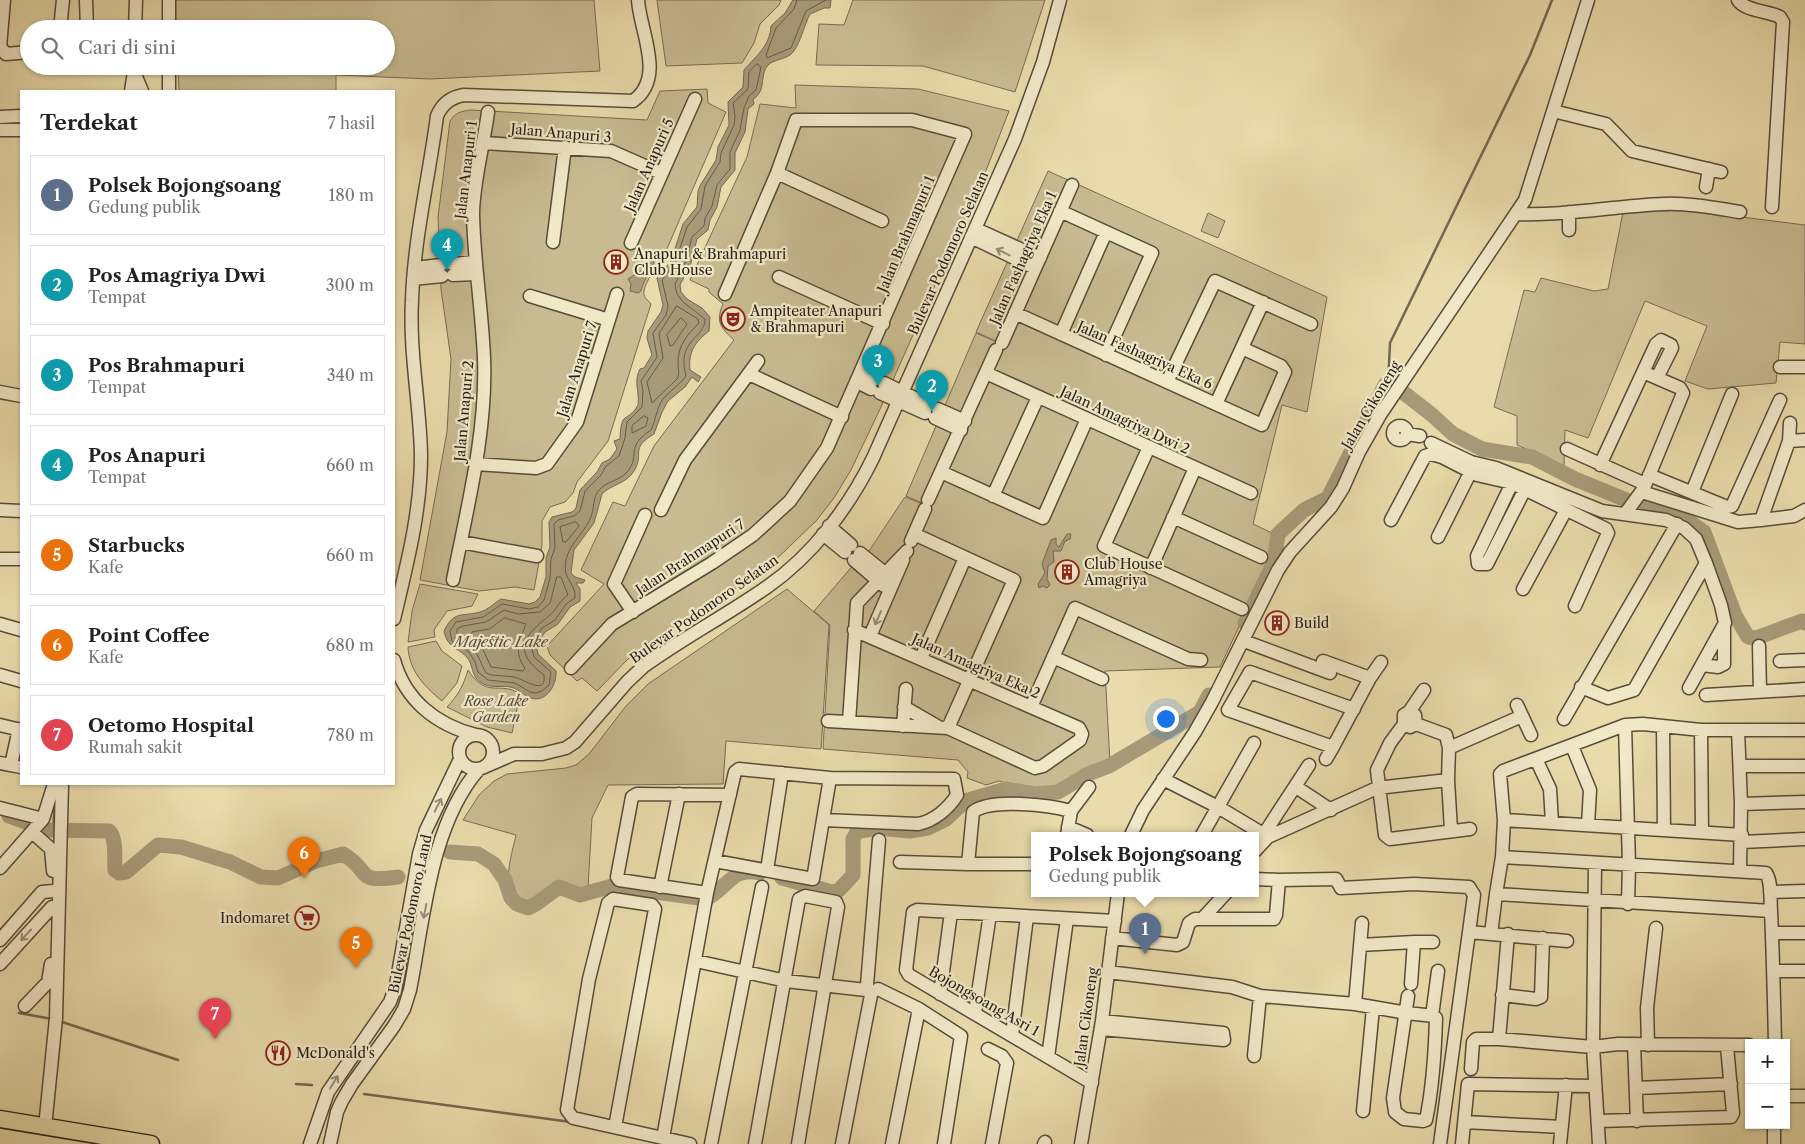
<!DOCTYPE html>
<html lang="id">
<head>
<meta charset="utf-8">
<style>
  :root { --surface:#fff; --page:#f6f6f6; --text:#222; --muted:#767676; --line:#e0e0e0; --accent:#ea580c }
  body { margin:0; font-family:"Libre Caslon Text",serif; background:var(--page); color:var(--text) }
  .controls { position:absolute; right:15px; bottom:15px; display:grid; overflow:hidden; border-radius:0px; box-shadow:0 1px 4px #0004 }
  .controls button { width:45px; height:45px; display:grid; place-items:center; padding:0; border:0; border-bottom:1px solid var(--line); background:var(--surface); color:var(--text); font:25px sans-serif }
  .you { position:absolute; left:1165px; top:718px; width:18px; height:18px; margin:-12px; border:4px solid #fff; border-radius:50%; background:#1a73e8; box-shadow:0 0 0 8px #1a73e833 }
  .badge { display:grid; place-items:center; width:32px; height:32px; border-radius:50%; background:var(--accent); color:#fff; font-size:16px; font-weight:700 }
  .pin { position:absolute; translate:-50% -41px; filter:drop-shadow(0 1px 2px #0008) }
  .pin::after { content:''; position:absolute; top:26px; width:18px; height:15px; background:inherit; clip-path:polygon(0 0,100% 0,50% 100%) }
  .popup { position:absolute; left:1031px; top:832px; width:228px; height:65px; box-sizing:border-box; display:grid; place-content:center; border-radius:0px; background:var(--surface); filter:drop-shadow(0 1px 4px #0005); font-size:16px; white-space:nowrap; color:var(--muted) }
  .popup b { font-size:19px; color:var(--text) }
  .popup::after { content:''; position:absolute; left:50%; top:100%; margin-left:-10px; border:10px solid transparent; border-top-color:var(--surface) }
  .list { margin:0; padding:0; list-style:none }
  h2 { display:flex; justify-content:space-between; align-items:center; height:65px; margin:0; padding:0 20px; font-size:21px }
  h2 small { font-size:16px; font-weight:400; color:var(--muted) }
  .list li { display:grid; grid-template-columns:32px 1fr auto; gap:15px; align-items:center; box-sizing:border-box; height:80px; margin:0 10px 10px; padding:0 10px; border:1px solid var(--line); border-radius:0px }
  .list b { display:block; font-size:19px; white-space:nowrap }
  .list p { margin:0; font-size:16px; white-space:nowrap; color:var(--muted) }
  .list em { font-size:16px; font-style:normal; color:var(--muted) }
  .icon { flex:none; width:28px; height:28px; fill:none; stroke:currentColor; stroke-width:2; stroke-linecap:round; stroke-linejoin:round }
  .map { position:relative; flex:none; width:1805px; height:1144px; overflow:hidden }
  .search { position:absolute; background:var(--surface); box-shadow:0 1px 4px #0004; left:20px; top:20px; width:375px; height:55px; display:flex; align-items:center; gap:12px; box-sizing:border-box; padding:0 18px; border-radius:28px; color:var(--muted); font-size:19px }
  .panel { position:absolute; background:var(--surface); box-shadow:0 1px 4px #0004; left:20px; top:90px; width:375px; height:695px; border-radius:0px }
  .map>svg:first-child { display:block }
</style>
</head>
<body>
<div class="map">
<svg width="1805" height="1144" viewBox="0 0 1805 1144">
  <rect width="100%" height="100%" fill="#e9dbab"/>
  <filter id="stains"><feTurbulence type="fractalNoise" baseFrequency=".004" numOctaves="4"/><feColorMatrix values="0 0 0 0 .2 0 0 0 0 .09 0 0 0 0 .02 0 0 0 .5 -.17"/></filter>
  <radialGradient id="worn" r=".72"><stop offset=".6" stop-color="#630" stop-opacity="0"/><stop offset="1" stop-color="#630" stop-opacity=".3"/></radialGradient>
  <path fill="#c8bb91" stroke="#776c52" d="M175 0H594L600 71 430 79 336 75V91H179L178 66H386V29H176Z
    M657 0H781L779 5 760 24 754 43 742 63 666 66Z
    M853 0H1045L1015 92 923 66 816 65 819 24 844 25Z
    M795 85 918 89 1009 111 987 168 881 407 851 470 834 498 817 520 764 571 649 642 628 659 597 691 582 678 577 681 550 655 547 646 604 584 581 570 613 502 625 506 654 446 734 340C721 328 715 322 723 304L709 292V289L690 280 747 157 760 104 796 108Z
    M707 89 708 103 726 112 663 258C657 265 642 286 644 295 645 299 649 301 651 304L608 441 577 482 573 493 565 502 550 507 542 521V545L534 590 515 587 479 591 420 580 447 432 451 359 441 289 438 217 450 121C455 113 461 111 471 110L647 120 660 91Z
    M1048 171 1327 297 1307 412 1282 405 1253 524 1274 534V553L1220 667 1105 671 1110 763 1089 768 1052 793 1023 789 999 781 986 785 967 778 968 772 958 760 823 749 830 625 814 611 866 550 869 551 905 497 931 507 906 496 976 333 1004 345 976 332Z
    M1666 209 1667 211 1678 209 1805 225V344L1780 342 1776 383 1708 389 1685 381 1707 326 1645 301 1588 438 1565 430 1564 466 1517 445V416L1494 407 1524 290 1535 292 1541 278 1594 291 1608 289 1623 212Z
    M1208 213 1225 221 1218 238 1201 231Z
    M420 584 478 594 472 606 447 611 434 630 435 637 408 642 412 611Z
    M787 589 829 625 821 749 726 741 723 784 608 785 592 818 588 888 593 890C576 894 570 880 555 884 542 888 539 903 523 905 499 888 511 859 516 835L463 820 479 795 494 781 507 774 566 768 576 765 589 754 626 706 648 684Z
    M436 641 442 651 462 666 457 683 442 701C425 687 409 671 408 647Z
    M468 670C487 700 500 680 520 694L512 733 487 727 447 707C458 696 464 684 468 670Z"/>
  <path fill="#a79a78" stroke="#736850" d="M793 0H831L830 8H824L810 14C804 25 799 49 790 55 784 59 773 60 768 65 759 75 767 91 753 99L754 104 748 109 745 132 735 153V170L721 187 717 207 710 220 708 230 697 239 691 263 680 285 681 292 687 299 702 308 710 317 709 331C695 342 688 352 690 370L701 377 698 382 692 377 685 387 668 401 662 412 654 434C629 449 645 453 634 471 626 484 612 484 602 494L594 523 574 550 571 573 575 577 585 580 583 583H576L580 589V601L570 607 558 624 545 632 536 645 538 654 556 671C557 686 545 705 528 697 523 694 519 690 514 688 503 684 491 690 480 682 473 677 473 670 470 662 462 647 448 651 444 631 454 610 462 617 480 612 488 610 494 603 501 599L529 604 535 602 540 597 546 577V558L550 547 549 522 552 517 572 512 576 508 580 490 597 472 602 463 610 459 617 449 614 441 620 439C621 409 627 424 638 405 640 391 633 382 640 369L644 368 652 355 647 338 648 331 661 312 663 305 657 278 671 261 683 224 697 207 698 191 701 184 716 160 718 147 729 125 728 102 743 87 744 70C756 56 770 46 771 26L785 13Z
    M652 259 654 263C651 267 641 287 641 291L638 293 630 291 631 284 628 279 642 270 648 260Z
    M1067 534H1071L1070 539 1065 541 1061 551H1053L1054 562 1048 566 1047 579 1050 585 1047 588 1043 586 1039 588 1038 584 1045 573 1042 564 1051 540 1056 538V544L1059 547Z"/>
  <g fill="none" stroke-linecap="round" stroke-linejoin="round">
    <path stroke="#665c46" stroke-width="1" d="M797 0 794 9 776 28 766 55 767 58 791 48 806 11 826 0
      M757 64 761 67 756 90 749 96 744 108 740 130 730 152V169L717 185 712 206 705 218 704 226 692 237 686 261 675 284 677 294 683 302 705 319C705 339 676 339 686 376 680 385 670 390 663 399 656 409 656 420 651 430 624 448 641 454 628 471 620 481 607 481 599 490 592 498 595 509 590 519 582 537 561 550 566 574 569 582 576 588 575 598L566 604 555 620 542 628 531 645 534 657 551 672 549 685 542 691 536 693 530 692 515 683 488 680 478 672 475 662 469 652 452 641 450 631 456 622 483 617 502 604 529 609 538 607 544 600 550 578 551 559 555 548 554 524 558 520 574 516 580 511 585 491 601 475 606 466 619 456 625 438 627 422 642 407 643 391 641 381 657 357 653 333 666 315 668 306 662 280 675 263 687 227 701 209 705 186 720 162 721 153 734 125 735 116 733 103 748 89 749 72Z
      M677 306 698 319 699 323C687 335 678 345 678 363 678 369 680 373 677 379L652 403 647 382 663 358 659 334Z
      M681 318 687 324 673 345 670 346 667 335Z
      M644 416 648 418 646 426 632 433V426Z
      M576 522 579 526 566 542H563L560 527Z
      M557 577H561L568 595C560 600 557 609 550 615 524 636 511 650 544 675 547 697 522 678 514 677 504 675 495 677 486 673L474 648 457 637V629L463 626 486 622 504 610 518 614 540 612 550 603Z
      M505 618 526 624C520 639 513 652 525 668L523 671 491 667 481 645 471 635 472 632 489 629Z"/>
    <path stroke="#736850" stroke-width="2.5" d="M1388 385 1390 343 1530 55 1552 0
      M53 831 55 800
      M19 1013 52 1019
      M59 1021 178 1060
      M296 1084 312 1085
      M364 1094 571 1122"/>
    <path stroke="#a79a78" stroke-width="15" d="M1400 390 1431 414 1453 434 1482 449 1532 457 1575 479 1629 501 1648 503 1687 520 1704 532 1735 615 1748 637 1756 638 1802 621 1805 623
      M1245 623 1274 562 1278 534 1304 510 1328 498 1385 385 1395 387
      M9 816 48 830 109 831C117 838 114 858 115 870L119 873 126 872 158 845 181 847 230 862 261 877 278 878 316 861 343 854C373 872 353 883 398 877
      M450 852 478 854 494 864 505 880 511 898 517 904 528 908 536 904 559 887 580 895 612 886 706 899C728 888 732 866 760 873
      M782 878 832 892 839 890 853 875V839L857 832 877 828 910 831 928 828 946 819 965 801 1006 789 1035 794 1058 792 1088 774 1109 766 1200 712 1209 695"/>
    <g stroke="#574c3a" stroke-width="15">
      <path id="minor" d="M4 0 0 47 6 54 29 52
        M86 0 87 29
        M169 0V29
        M1738 0C1744 11 1769 11 1780 17L1783 22 1772 207
        M60 29 63 0
        M135 29 136 0
        M169 66V91
        M135 74 142 91
        M131 91 135 66
        M1553 111 1606 124 1632 151 1721 172
        M0 117 21 116
        M0 130H21
        M484 143 611 151 661 173
        M777 173 882 221
        M1706 187 1709 169
        M1060 211 1152 253 1106 355
        M1516 214C1565 216 1614 206 1664 204 1689 203 1715 208 1740 212
        M976 229 1040 258
        M1569 230V212
        M971 237 1035 268
        M553 242 565 147
        M631 243 695 99
        M452 264 475 262
        M415 268 441 265
        M453 275 475 274
        M779 277 883 324
        M413 279 442 276
        M530 296 609 320
        M1015 313 1262 425 1285 372 1281 366 1242 348
        M1061 334 1106 232
        M1002 343 1072 185
        M1780 367H1805
        M861 372 875 379
        M986 373 1251 493
        M749 374 842 417
        M857 382 871 389
        M1167 382 1215 281 1311 324
        M884 383 929 405
        M0 392 21 396
        M880 393 925 413
        M1216 404 1263 302
        M938 409 965 421
        M935 418 961 430
        M1393 433a7 7 0 1 1 14 0a7 7 0 1 1-14 0Z
        M1407 434 1420 436
        M1789 441 1790 423
        M1431 443 1471 462 1496 468 1602 511 1666 520 1684 528 1696 539 1706 563 1721 605 1725 623 1689 688
        M1149 447 1104 546 1242 609
        M1567 449 1645 484
        M475 464 536 468 547 464 577 422 617 294
        M1600 465 1656 344 1661 340 1671 345 1672 348 1657 378
        M941 472 1043 518 1087 419
        M1649 475 1727 507 1732 506 1780 400
        M1512 483 1477 556 1478 564H1487L1525 489
        M1642 492 1738 522 1761 520 1789 441 1805 440
        M1692 492 1732 394
        M993 496 1038 397
        M928 500 996 350
        M0 510 21 511
        M661 510 685 460 758 361
        M1625 514 1644 488 1683 393 1680 388 1650 375
        M1173 517 1261 557
        M1391 520 1425 456 1431 454 1442 457 1477 475 1512 483 1606 529 1608 533 1575 606
        M1761 520 1794 516 1805 510
        M829 526 851 545
        M823 534 845 552
        M914 534 1014 580 948 728
        M1438 537 1471 471
        M911 541 925 509
        M461 542 537 556
        M860 553 891 578
        M0 559H21
        M854 560 884 586
        M1151 568 1195 468
        M453 580C467 508 487 432 484 358 482 310 474 262 473 214 473 184 484 143 488 112
        M1523 589 1566 510
        M633 612 614 584 645 515
        M394 619C407 564 421 511 421 455 420 403 409 352 412 300 414 239 429 177 437 116 442 104 451 97 464 95L633 101C666 78 640 32 638 0
        M0 624 21 630
        M870 636 903 560
        M1244 641 1330 673
        M1759 646 1760 692
        M1053 657 1102 679
        M921 658 965 558
        M394 660C405 700 436 725 476 735
        M1323 661 1370 678 1333 747 1228 710 1250 672 1354 709
        M1780 661 1805 660
        M1702 665 1718 667 1724 664V627
        M571 668 612 624 712 563 753 535 790 501 827 448 965 134 912 120H796L777 173 725 294
        M0 675 21 681
        M1370 678 1381 662
        M1581 687 1608 698 1634 690 1706 563
        M1706 695 1805 689
        M1517 705 1531 735
        M904 707 937 726
        M1031 707 1075 608 1188 659 1201 660
        M1409 712 1424 690
        M1564 719 1677 524
        M828 721 948 728 1035 768 1043 766 1080 740 1082 734 1079 728 854 630
        M849 722 857 603 907 551
        M1404 724 1410 727 1416 724 1415 715 1409 712 1404 715V724L1390 743 1377 770 1385 835 1390 839 1470 829
        M1416 724 1446 735 1449 748 1522 716
        M0 725 21 730
        M1625 725 1629 865 1628 904
        M903 726 906 689
        M1663 726 1664 830
        M1701 730 1702 832
        M1738 730 1741 804 1740 871
        M459 752a17 17 0 1 1 34 0a17 17 0 1 1-34 0Z
        M1572 746 1590 790 1588 825
        M1326 759 1333 747
        M1536 759 1550 789 1552 823
        M0 763 21 767
        M11 765 19 729
        M1740 766H1805
        M484 767 514 754H542L566 748 575 742 627 682 643 667C683 638 727 615 767 587 813 555 849 507 873 458L1015 139 1043 62 1060 0
        M1163 779 1218 807 1268 837
        M1448 780 1451 830
        M1296 787 1331 810
        M1741 804 1805 802
        M0 808 43 819
        M823 820 918 824C934 821 948 809 957 795L954 779 830 778
        M1504 820 1742 835
        M1068 827 1087 835
        M32 832 51 849 53 871
        M1264 834 1309 765
        M1067 835 1071 811 1089 787
        M1131 835 1143 810 1195 732 1212 702 1278 570 1290 552 1331 507 1343 488 1359 452 1380 415 1525 200 1588 0
        M1202 835 1254 743
        M1742 842 1805 839
        M1255 851 1268 837 1377 788 1448 780 1449 748
        M1502 857 1504 820 1500 774 1503 771 1625 725 1643 724 1701 730H1805
        M900 862 968 864
        M1595 863 1593 1047 1618 1044 1749 1045
        M1035 864H968L973 812C991 798 1050 805 1071 811
        M0 868 43 819 54 784
        M767 870 782 773
        M1279 880 1336 879 1341 888 1414 884 1469 887 1474 895 1469 932 1567 941
        M660 887 679 794
        M1770 892 1805 891
        M707 893 619 880 617 877 632 797 637 794 730 795
        M1771 911 1496 894 1502 857 1766 873C1772 882 1770 899 1771 911 1773 955 1774 999 1775 1043
        M1203 918 1226 893
        M1772 933H1805
        M1491 934 1496 894
        M1508 934 1499 1039 1593 1047 1599 1144
        M1112 938 1177 945 1183 942 1189 923 1195 919H1274L1276 915 1279 880 1255 879
        M0 940 42 892 53 891
        M1414 942H1433
        M1360 945 1414 942 1411 984
        M696 961 786 981 866 990
        M0 964 52 907
        M1773 971H1805
        M1108 972 1232 987 1260 996 1355 1004 1407 1013 1434 1016 1436 1018C1435 1052 1433 1087 1426 1120L1423 1121 1404 1119 1395 1112 1393 1098 1408 996
        M867 985 879 840
        M878 989 919 1009 961 1036 944 1144
        M940 994 951 912
        M1502 995 1536 999 1541 997 1543 938
        M1355 1004 1362 923
        M25 1006 48 982 51 964
        M975 1013 990 914
        M1432 1016 1438 971
        M1101 1029 1224 1040 1223 1033 1102 1021
        M1012 1035 1027 917
        M1634 1044 1637 1121
        M1648 1045 1647 1008 1656 928
        M988 1049 1002 1056 1007 1063 992 1144
        M1254 1056 1260 996
        M1048 1057 1067 919
        M1471 1069 1473 1042 1476 1039H1499
        M1092 1083 909 975 906 970 913 912 917 910 1115 921
        M1636 1088 1731 1084
        M1786 1096H1805
        M1363 1111 1373 1008
        M1599 1121 1731 1117 1733 1113 1727 1046
        M1465 1122 1562 1127
        M45 1127 56 1018 62 784
        M615 1127 655 909 652 905 613 899 608 903 589 979 567 1110 573 1118 690 1144
        M663 1138 707 893 735 772 739 769 830 778 813 879 715 861
        M310 1144 328 1092 390 1002 396 985 419 854 426 830 460 759
        M330 1144 337 1112 342 1101 352 1084 394 1026 404 1009 410 990C424 919 430 825 479 769
        M711 1144 762 887
        M755 1144 799 899 805 896 836 902 838 907 798 1144
        M842 1144 871 995
        M892 1144 919 1009
        M1044 1144 1045 1142
        M1081 1144 1102 1021 1118 893
        M1440 1144 1469 932
        M1462 1144 1468 1084 1594 1086
        M1560 1144 1566 1085
        M1774 1144V1125"/>
    </g>
    <g stroke="#261d14" stroke-width="19">
      <path id="major" d="M0 1119 151 1144"/>
    </g>
    <use href="#minor" stroke="#f1e8c8" stroke-width="12"/>
    <use href="#major" stroke="#e9dbab" stroke-width="16"/>
  </g>
  <defs><path id="oneway-shaft" d="M-6 0H5M1.5-3L5.5 0L1.5 3" fill="none" stroke-width="1.6" stroke-linecap="round" stroke-linejoin="round" transform="scale(1.25)"/></defs>
  <g stroke="#968d77">
    <use href="#oneway-shaft" transform="translate(1003 252) rotate(-154)"/>
    <use href="#oneway-shaft" transform="translate(878 618) rotate(114)"/>
    <use href="#oneway-shaft" transform="translate(438 805) rotate(-63)"/>
    <use href="#oneway-shaft" transform="translate(425 911) rotate(101)"/>
    <use href="#oneway-shaft" transform="translate(26 935) rotate(133)"/>
    <use href="#oneway-shaft" transform="translate(334 1082) rotate(-59)"/>
  </g>
  <defs>
    <g id="building-ring" transform="scale(1.25)"><circle r="9.5" fill="#f1e8c8" stroke="#8f2418" stroke-width="1.5"/><path d="M-4-6H4V6H1V3H-1V6H-4ZM-2.5-4.3h1.7v1.8h-1.7ZM.8-4.3h1.7v1.8H.8ZM-2.5-1h1.7V.8h-1.7ZM.8-1h1.7V.8H.8Z" fill="#8f2418"/></g>
    <g id="theatre-ring" transform="scale(1.25)"><circle r="9.5" fill="#f1e8c8" stroke="#8f2418" stroke-width="1.5"/><path d="M-5-5.5Q0-4 5-5.5V0Q5 5 0 6Q-5 5-5 0ZM-3.3-2.5H-1v1.5H-3.3ZM1-2.5H3.3v1.5H1ZM-2.8 1Q0 5.5 2.8 1Z" fill="#8f2418"/></g>
    <g id="supermarket-ring" transform="scale(1.25)"><circle r="9.5" fill="#f1e8c8" stroke="#8f2418" stroke-width="1.5"/><path d="M-6-5.5h2.5l.6 2H6L4.5 2H-2.5L-4.4-4H-6ZM-1.5 3.2a1.3 1.3 0 1 0 .1 0ZM3 3.2a1.3 1.3 0 1 0 .1 0Z" fill="#8f2418"/></g>
    <g id="restaurant-ring" transform="scale(1.25)"><circle r="9.5" fill="#f1e8c8" stroke="#8f2418" stroke-width="1.5"/><path d="M-5-6h1v4h1v-4h1v4h1v-4h1v5L-1.5 .5V6h-2V.5L-5-1ZM5-6V6H3V1.5H1.5Q1.5-4 5-6Z" fill="#8f2418"/></g>
  </defs>
  <g fill-rule="evenodd">
    <use href="#building-ring" x="616" y="262"/>
    <use href="#theatre-ring" x="733" y="319"/>
    <use href="#building-ring" x="1067" y="572"/>
    <use href="#building-ring" x="1277" y="623"/>
    <use href="#supermarket-ring" x="307" y="918"/>
    <use href="#restaurant-ring" x="278" y="1053"/>
  </g>
  <g text-anchor="middle" stroke-width="4.5" stroke-linejoin="round" paint-order="stroke">
    <g font-size="14" fill="#261d14" stroke="#f1e8c8">
      <text transform="translate(561 133) rotate(5)" y="5">Jalan Anapuri 3</text>
      <text transform="translate(649 165) rotate(-66)" y="5">Jalan Anapuri 5</text>
      <text transform="translate(466 170) rotate(-83)" y="5">Jalan Anapuri 1</text>
      <text transform="translate(906 234) rotate(-67)" y="5">Jalan Brahmapuri 1</text>
      <text transform="translate(948 253) rotate(-66)" y="5">Bulevar Podomoro Selatan</text>
      <text transform="translate(1023 258) rotate(-66)" y="5">Jalan Fashagriya Eka 1</text>
      <text transform="translate(1145 355) rotate(24)" y="5">Jalan Fashagriya Eka 6</text>
      <text transform="translate(577 369) rotate(-72)" y="5">Jalan Anapuri 7</text>
      <text transform="translate(1371 405) rotate(-59)" y="5">Jalan Cikoneng</text>
      <text transform="translate(464 411) rotate(-85)" y="5">Jalan Anapuri 2</text>
      <text transform="translate(1125 420) rotate(25)" y="5">Jalan Amagriya Dwi 2</text>
      <text transform="translate(690 557) rotate(-33)" y="5">Jalan Brahmapuri 7</text>
      <text transform="translate(704 609) rotate(-35)" y="5">Bulevar Podomoro Selatan</text>
      <text transform="translate(976 666) rotate(24)" y="5">Jalan Amagriya Eka 2</text>
      <text transform="translate(410 914) rotate(-78)" y="5">Bulevar Podomoro Land</text>
      <text transform="translate(984 1001) rotate(30)" y="5">Bojongsoang Asri 1</text>
      <text transform="translate(1086 1017) rotate(-82)" y="5">Jalan Cikoneng</text>
    </g>
    <g font-size="14" fill="#261d14" stroke="#f1e8c8" text-anchor="start">
      <text x="634" y="259">Anapuri &amp; Brahmapuri<tspan x="634" dy="16">Club House</tspan></text>
      <text x="750" y="316">Ampiteater Anapuri<tspan x="750" dy="16">&amp; Brahmapuri</tspan></text>
      <text x="1084" y="569">Club House<tspan x="1084" dy="16">Amagriya</tspan></text>
      <text x="1294" y="628">Build</text>
      <text x="290" y="923" text-anchor="end">Indomaret</text>
      <text x="296" y="1058">McDonald's</text>
    </g>
    <g font-size="14" font-style="italic" fill="#574c3a" stroke="#f1e8c8">
      <text x="496" y="706">Rose Lake<tspan x="496" dy="16">Garden</tspan></text>
    </g>
    <g font-size="15" font-style="italic" fill="#5a4f3c" stroke="#f1e8c8">
      <text x="501" y="647">Majestic Lake</text>
    </g>
  </g>
  <rect width="100%" height="100%" filter="url(#stains)"/>
  <rect width="100%" height="100%" fill="url(#worn)"/>
</svg>
<div class="controls">
<button>+</button>
<button>−</button>
</div>
<div class="you"></div>
<div class="pin badge" style="left:1145px;top:954px;background:#5c6f8a">1</div>
<div class="popup"><b>Polsek Bojongsoang</b>Gedung publik</div>
<div class="pin badge" style="left:932px;top:411px;background:#0f9aa8">2</div>
<div class="pin badge" style="left:878px;top:386px;background:#0f9aa8">3</div>
<div class="pin badge" style="left:447px;top:270px;background:#0f9aa8">4</div>
<div class="pin badge" style="left:356px;top:968px;background:#e8710a">5</div>
<div class="pin badge" style="left:304px;top:878px;background:#e8710a">6</div>
<div class="pin badge" style="left:215px;top:1039px;background:#e0444e">7</div>
<div class="search"><svg class="icon" aria-label="search" viewBox="0 0 24 24"><circle cx="10" cy="10" r="6"/><path d="M15 15l6 6"/></svg>Cari di sini</div>
<section class="panel">
<h2>Terdekat<small>7 hasil</small></h2>
<ul class="list">
<li><span class="badge" style="background:#5c6f8a">1</span><div><b>Polsek Bojongsoang</b><p>Gedung publik</p></div><em>180 m</em></li>
<li><span class="badge" style="background:#0f9aa8">2</span><div><b>Pos Amagriya Dwi</b><p>Tempat</p></div><em>300 m</em></li>
<li><span class="badge" style="background:#0f9aa8">3</span><div><b>Pos Brahmapuri</b><p>Tempat</p></div><em>340 m</em></li>
<li><span class="badge" style="background:#0f9aa8">4</span><div><b>Pos Anapuri</b><p>Tempat</p></div><em>660 m</em></li>
<li><span class="badge" style="background:#e8710a">5</span><div><b>Starbucks</b><p>Kafe</p></div><em>660 m</em></li>
<li><span class="badge" style="background:#e8710a">6</span><div><b>Point Coffee</b><p>Kafe</p></div><em>680 m</em></li>
<li><span class="badge" style="background:#e0444e">7</span><div><b>Oetomo Hospital</b><p>Rumah sakit</p></div><em>780 m</em></li>
</ul>
</section>
</div>
</body>
</html>
